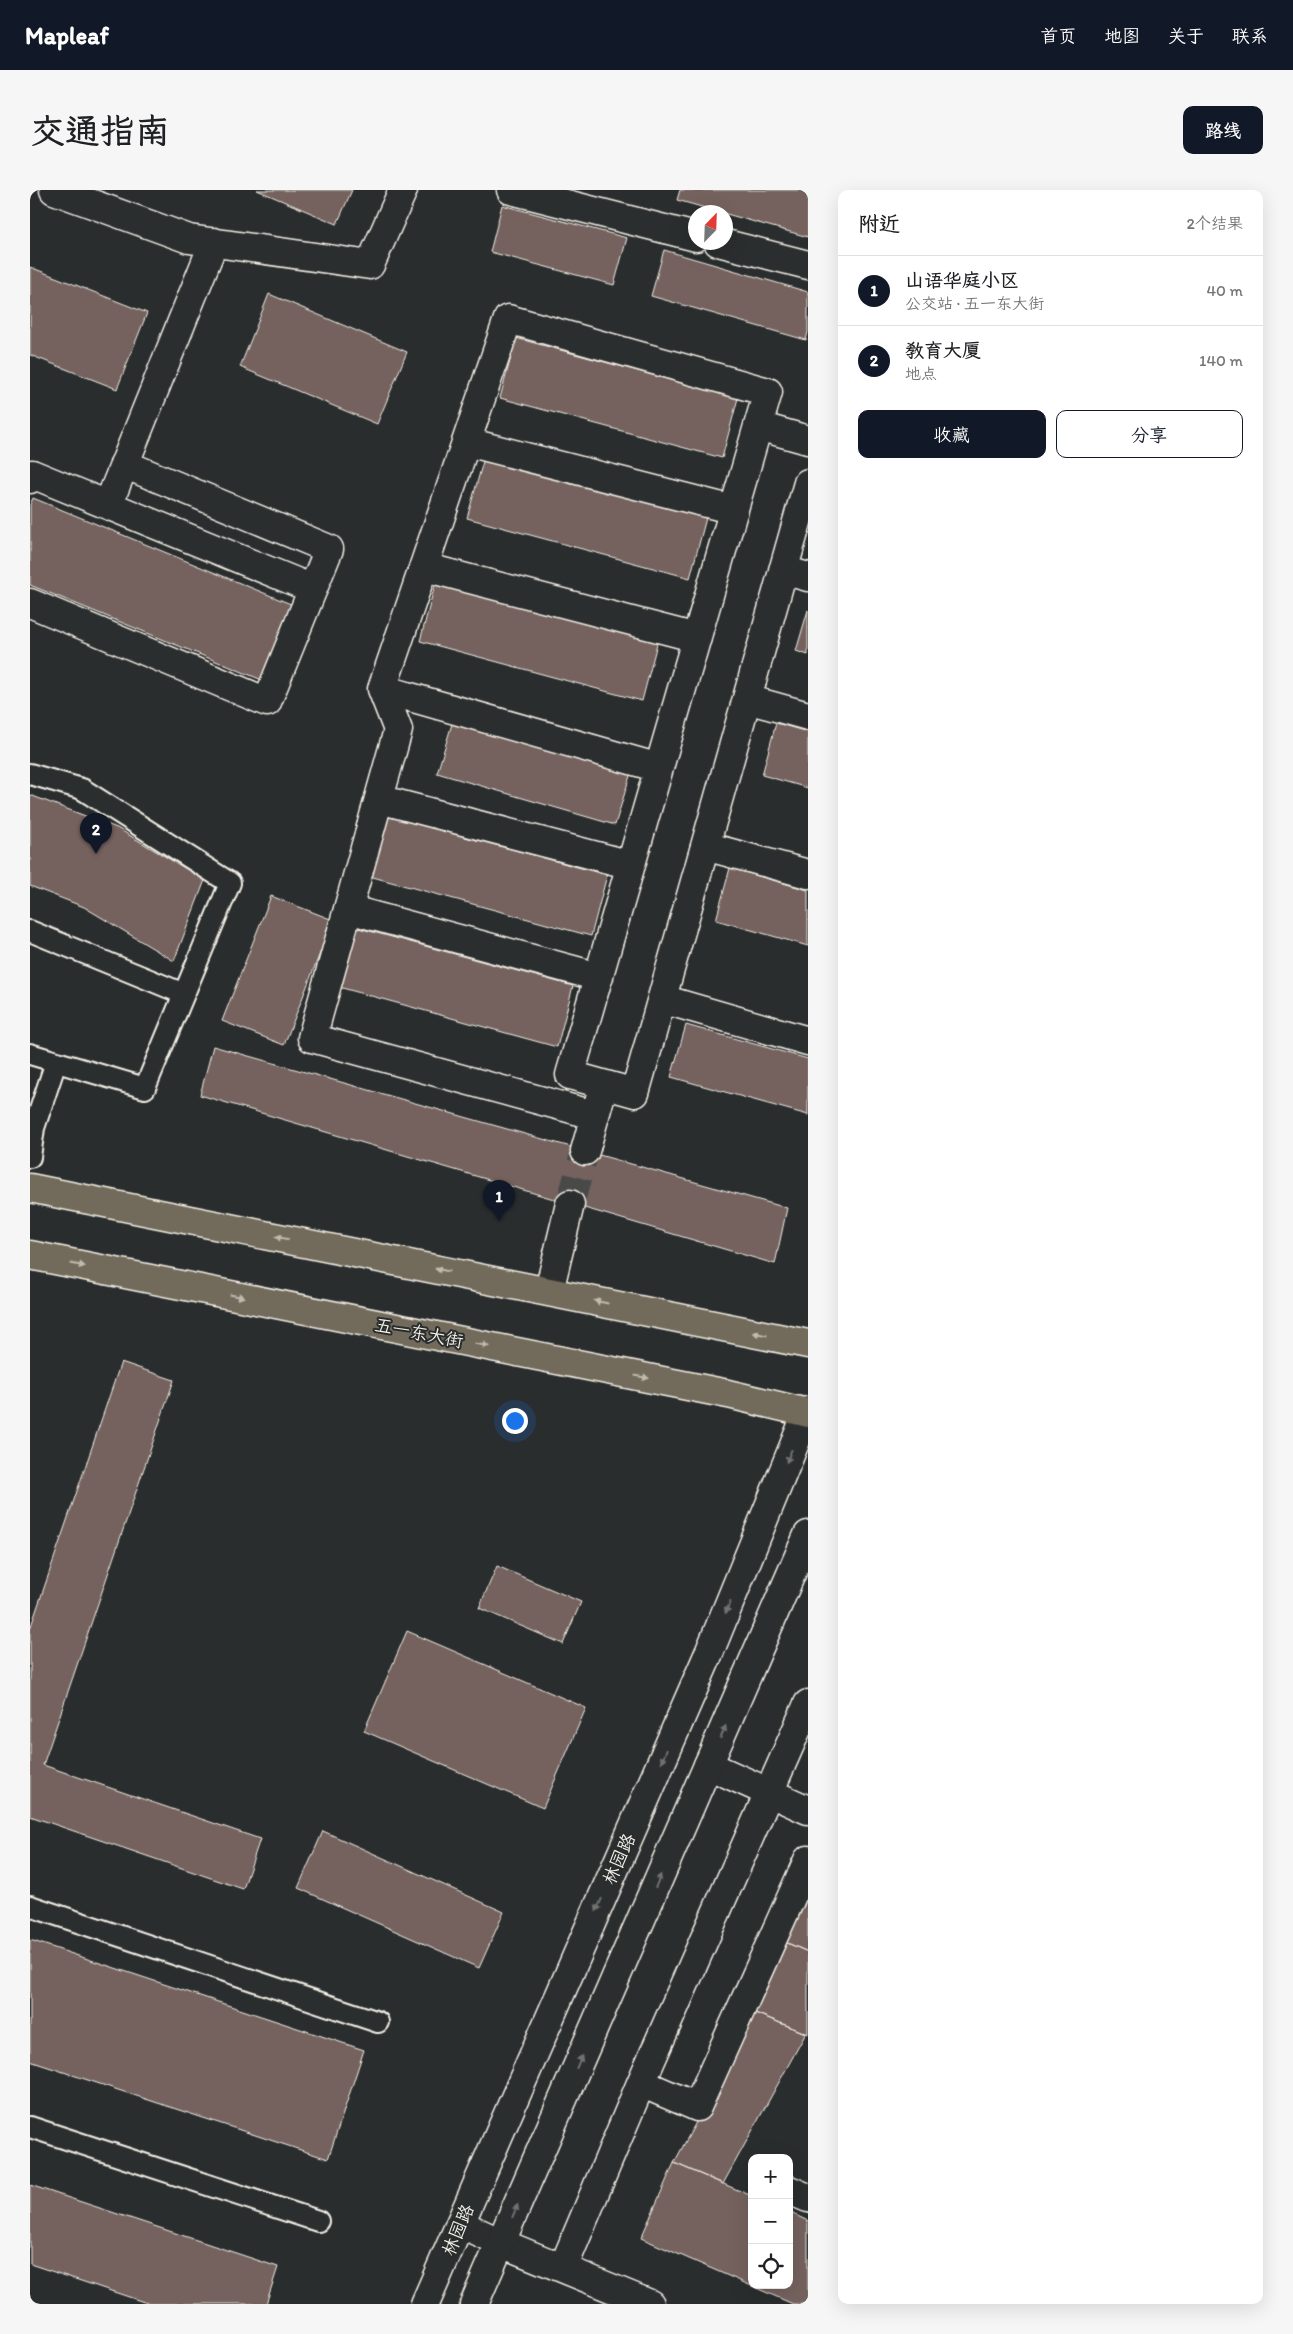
<!DOCTYPE html>
<html lang="zh">
<head>
<meta charset="utf-8">
<style>
  :root { --surface:#fff; --page:#f6f6f6; --text:#202124; --muted:#757577; --line:#e0e0e0; --accent:#111827 }
  body { margin:0; font-family:Itim,"LXGW WenKai TC",sans-serif; background:var(--page); color:var(--text) }
  .controls { position:absolute; right:15px; bottom:15px; display:grid; overflow:hidden; border-radius:10px; box-shadow:0 5px 20px #0002 }
  .controls button { width:45px; height:45px; display:grid; place-items:center; padding:0; border:0; border-bottom:1px solid var(--line); background:var(--surface); color:var(--text); font:25px sans-serif }
  .compass { position:absolute; left:658px; top:15px; width:45px; height:45px; border-radius:50%; background:var(--surface); box-shadow:0 5px 20px #0002; rotate:23deg }
  .you { position:absolute; left:484px; top:1230px; width:18px; height:18px; margin:-12px; border:4px solid #fff; border-radius:50%; background:#1a73e8; box-shadow:0 0 0 8px #1a73e833 }
  .badge { display:grid; place-items:center; width:32px; height:32px; border-radius:50%; background:var(--accent); color:#fff; font-size:16px; font-weight:700 }
  .pin { position:absolute; translate:-50% -41px; filter:drop-shadow(0 1px 2px #0008) }
  .pin::after { content:''; position:absolute; top:26px; width:18px; height:15px; background:inherit; clip-path:polygon(0 0,100% 0,50% 100%) }
  .list { margin:0; padding:0; list-style:none }
  h2 { display:flex; justify-content:space-between; align-items:center; height:65px; margin:0; padding:0 20px; font-size:21px }
  h2 small { font-size:16px; font-weight:400; color:var(--muted) }
  .list li { display:grid; grid-template-columns:32px 1fr auto; gap:15px; align-items:center; box-sizing:border-box; height:70px; padding:0 20px; border-top:1px solid var(--line) }
  .list b { display:block; font-size:19px; white-space:nowrap }
  .list p { margin:0; font-size:16px; white-space:nowrap; color:var(--muted) }
  .list em { font-size:16px; font-style:normal; color:var(--muted) }
  .actions { display:flex; gap:10px; padding:15px 20px }
  .actions a { flex:1; padding:11px 0; border:1px solid var(--accent); border-radius:10px; text-align:center; font-size:18px; color:var(--accent) }
  .actions .main { background:var(--accent); color:#fff }
  .icon { flex:none; width:28px; height:28px; fill:none; stroke:currentColor; stroke-width:2; stroke-linecap:round; stroke-linejoin:round }
  .map { position:relative; flex:none; width:778px; height:2114px; overflow:hidden; border-radius:10px }
  header { display:flex; align-items:center; gap:30px; box-sizing:border-box; height:70px; padding:0 25px; background:var(--accent); color:#fff }
  header strong { font-size:24px }
  nav { display:flex; gap:28px; margin-inline-start:auto; font-size:18px }
  .intro { display:flex; align-items:center; justify-content:space-between; box-sizing:border-box; height:120px; padding:0 30px }
  h1 { margin:0; font-size:35px }
  .button { padding:12px 22px; border-radius:10px; background:var(--accent); color:#fff; font-size:18px; font-weight:700 }
  main { display:flex; gap:30px; padding:0 30px }
  aside { flex:1; background:var(--surface); border-radius:10px; box-shadow:0 5px 20px #0002 }
  .map>svg:first-child { display:block }
</style>
</head>
<body>
<header>
<strong>Mapleaf</strong>
<nav><a>首页</a><a>地图</a><a>关于</a><a>联系</a></nav>
</header>
<div class="intro"><h1>交通指南</h1><a class="button">路线</a></div>
<main>
<div class="map">
<svg width="778" height="2114" viewBox="0 0 778 2114">
  <rect width="100%" height="100%" fill="#2a2d2e"/>
  <filter id="ink" filterUnits="userSpaceOnUse"><feTurbulence type="fractalNoise" baseFrequency=".02" numOctaves="2"/><feDisplacementMap in="SourceGraphic" scale="10" xChannelSelector="R" yChannelSelector="G"/><feConvolveMatrix kernelMatrix="1 2 1 2 8 2 1 2 1" color-interpolation-filters="sRGB"/></filter>
  <g filter="url(#ink)">
    <path fill="#74625e" stroke="#f4f1e8" d="M227 0H322L307 34Z
      M650 0H778V47L647 10Z
      M472 15 597 48 584 95 460 62Z
      M634 60 778 102V142L776 150 621 106Z
      M0 77 117 123 87 199 0 165Z
      M239 104 377 162 347 234 210 177Z
      M486 148 708 208 692 268 470 208Z
      M454 268 676 328 660 388 437 328Z
      M3 308 268 417 237 492 0 395V315Z
      M406 391 628 450 612 511 390 451Z
      M778 420V465L766 461Z
      M425 524 603 576 585 635 407 583Z
      M746 533 778 542V598L732 585Z
      M0 605 87 638 175 690 144 771 54 717 0 696Z
      M355 625 577 685 561 746 339 686Z
      M700 678 778 700V756L686 730Z
      M241 706 303 730 254 855 192 831Z
      M321 736 543 796 527 857 305 796Z
      M656 835 778 869V925L641 887Z
      M183 856 757 1018 745 1074 170 905Z
      M91 1172 144 1190 13 1575 230 1649 213 1699 0 1626V1439Z
      M467 1376 551 1412 533 1454 449 1418Z
      M377 1441 556 1518 513 1618 334 1541Z
      M293 1641 474 1722 449 1778 268 1698Z
      M778 1698V1762L755 1752Z
      M0 1750 334 1860 298 1969 0 1871Z
      M755 1752 778 1762V1844L725 1823Z
      M725 1823 776 1843 693 1994 644 1973Z
      M644 1973 722 2006V2095H759V2022L778 2031V2114H763L611 2048Z
      M0 1995 248 2077 236 2114H120L0 2074Z"/>
    <g fill="none" stroke-linecap="round" stroke-linejoin="round">
      <path stroke="#484a4a" stroke-width="28" stroke-dasharray="28 14" stroke-linecap="butt" d="M540 1014 555 961"/>
      <g stroke="#f4f1e8" stroke-width="24">
        <path id="service" d="M0 584 52 599 200 693 115 898 0 864
          M0 741 154 804
          M0 967 4 938 26 872
          M0 1716 348 1832
          M0 1937 288 2031"/>
      </g>
      <g stroke="#f4f1e8" stroke-width="31">
        <path id="minor" d="M24 0 159 49 340 75 373 0
          M481 0 666 47
          M688 52 778 75
          M778 250 728 236 540 885 605 903 778 293
          M437 252 704 320
          M0 289 2 284 283 399
          M78 315 184 52
          M394 377 667 448
          M753 380 778 387
          M0 413 237 512 299 359 94 274
          M352 499 629 578
          M717 509 778 526
          M349 609 601 675
          M675 656 778 684
          M318 719 569 787
          M632 809 778 851
          M564 925 282 848 368 540 352 499 478 129 738 202 728 236
          M555 961 570 908
          M519 1101 540 1014
          M678 1575 778 1620
          M611 1893 667 1917 778 1670
          M759 2000 778 2008
          M430 2034 471 2053 620 2114
          M533 2078 611 1893 778 1514"/>
      </g>
      <g stroke="#f4f1e8" stroke-width="31">
        <path id="secondary" d="M395 2114 679 1463 778 1221
          M444 2114 778 1345"/>
      </g>
      <g stroke="#f4f1e8" stroke-width="31">
        <path id="primary" d="M0 998 778 1154
          M0 1065 698 1204 778 1223"/>
      </g>
      <use href="#service" stroke="#2a2d2e" stroke-width="20"/>
      <use href="#minor" stroke="#2a2d2e" stroke-width="28"/>
      <use href="#secondary" stroke="#2a2d2e" stroke-width="28"/>
      <use href="#primary" stroke="#726b5a" stroke-width="28"/>
    </g>
    <defs><path id="oneway-solid" d="M-6-.8H1V-3.2L6.5 0L1 3.2V.8H-6Z" transform="scale(1.25)"/></defs>
    <g fill="#c0bbaf">
      <use href="#oneway-solid" transform="translate(252 1048) rotate(-169)"/>
      <use href="#oneway-solid" transform="translate(48 1075) rotate(11)"/>
      <use href="#oneway-solid" transform="translate(412 1080) rotate(-169)"/>
      <use href="#oneway-solid" transform="translate(207 1106) rotate(11)"/>
      <use href="#oneway-solid" transform="translate(571 1112) rotate(-169)"/>
      <use href="#oneway-solid" transform="translate(730 1144) rotate(-168)"/>
      <use href="#oneway-solid" transform="translate(452 1155) rotate(11)"/>
      <use href="#oneway-solid" transform="translate(612 1187) rotate(11)"/>
    </g>
    <g fill="#71726f">
      <use href="#oneway-solid" transform="translate(759 1266) rotate(112)"/>
      <use href="#oneway-solid" transform="translate(698 1417) rotate(112)"/>
      <use href="#oneway-solid" transform="translate(693 1542) rotate(-67)"/>
      <use href="#oneway-solid" transform="translate(634 1566) rotate(114)"/>
      <use href="#oneway-solid" transform="translate(628 1691) rotate(-67)"/>
      <use href="#oneway-solid" transform="translate(569 1715) rotate(114)"/>
      <use href="#oneway-solid" transform="translate(549 1872) rotate(-67)"/>
      <use href="#oneway-solid" transform="translate(485 2021) rotate(-67)"/>
    </g>
  </g>
  <g text-anchor="middle" stroke-width="4" stroke-linejoin="round" paint-order="stroke">
    <g font-size="18" fill="#f4f1e8" stroke="#2a2d2e">
      <text transform="translate(389 1143) rotate(11)" y="6">五一东大街</text>
      <text transform="translate(589 1669) rotate(-66)" y="6">林园路</text>
      <text transform="translate(428 2040) rotate(-67)" y="6">林园路</text>
    </g>
  </g>
</svg>
<div class="controls">
<button>+</button>
<button>−</button>
<button><svg class="icon" aria-label="locate" viewBox="0 0 24 24"><circle cx="12" cy="12" r="6"/><path d="M12 2v4M12 18v4M2 12h4M18 12h4"/></svg></button>
</div>
<svg class="compass" viewBox="-18 -18 36 36"><path d="M0-13l5 13h-10z" fill="#e53935"/><path d="M0 13l5-13h-10z" fill="#757577"/></svg>
<div class="you"></div>
<div class="pin badge" style="left:469px;top:1031px">1</div>
<div class="pin badge" style="left:66px;top:664px">2</div>
</div>
<aside>
<h2>附近<small>2个结果</small></h2>
<ul class="list">
<li><span class="badge">1</span><div><b>山语华庭小区</b><p>公交站 · 五一东大街</p></div><em>40 m</em></li>
<li><span class="badge">2</span><div><b>教育大厦</b><p>地点</p></div><em>140 m</em></li>
</ul>
<div class="actions"><a class="main">收藏</a><a>分享</a></div>
</aside>
</main>
</body>
</html>
